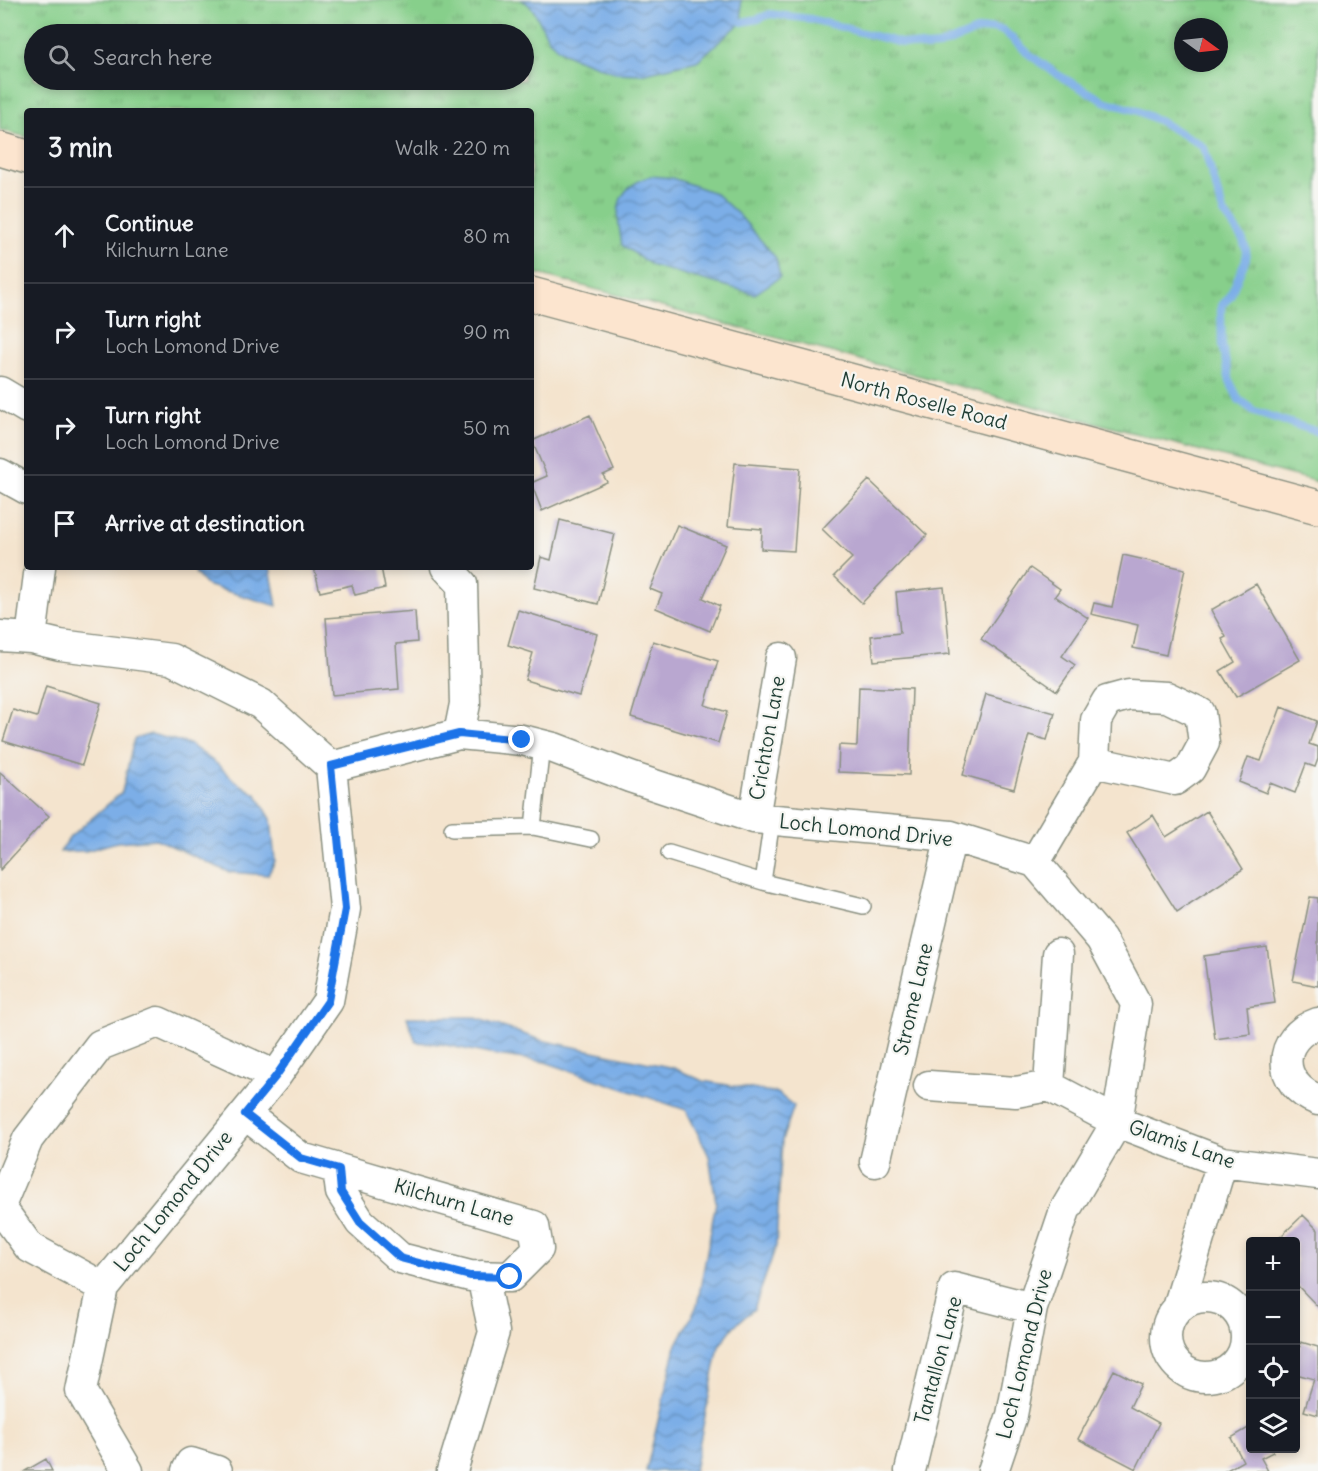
<!DOCTYPE html>
<html lang="en">
<head>
<meta charset="utf-8">
<style>
  :root { --surface:#171b24; --page:#242831; --text:#f1f3f6; --muted:#9ea1a6; --line:#363941 }
  body { margin:0; font-family:Delius,sans-serif; background:var(--page); color:var(--text) }
  .controls { position:absolute; right:18px; bottom:18px; display:grid; overflow:hidden; border-radius:6px; box-shadow:0 3px 9px #0003 }
  .controls button { width:54px; height:54px; display:grid; place-items:center; padding:0; border:0; border-bottom:2px solid var(--line); background:var(--surface); color:var(--text); font:30px sans-serif }
  .compass { position:absolute; left:1174px; top:18px; width:54px; height:54px; border-radius:50%; background:var(--surface); box-shadow:0 3px 9px #0003; rotate:105deg }
  .stop { position:absolute; width:18px; height:18px; margin:-14px; border:4px solid #1a73e8; border-radius:50%; background:#fff }
  .stop.end { background:#1a73e8; border-color:#fff; box-shadow:0 2px 6px #0008 }
  .list { margin:0; padding:0; list-style:none }
  h2 { display:flex; justify-content:space-between; align-items:center; height:78px; margin:0; padding:0 24px; font-size:26px }
  h2 small { font-size:20px; font-weight:400; color:var(--muted) }
  .list li { display:grid; grid-template-columns:39px 1fr auto; gap:18px; align-items:center; box-sizing:border-box; height:96px; padding:0 24px; border-top:2px solid var(--line) }
  .list b { display:block; font-size:22px; white-space:nowrap }
  .list p { margin:0; font-size:20px; white-space:nowrap; color:var(--muted) }
  .list em { font-size:20px; font-style:normal; color:var(--muted) }
  .icon { flex:none; width:33px; height:33px; fill:none; stroke:currentColor; stroke-width:2; stroke-linecap:round; stroke-linejoin:round }
  .map { position:relative; flex:none; width:1318px; height:1471px; overflow:hidden }
  .search { position:absolute; background:var(--surface); box-shadow:0 3px 9px #0003; left:24px; top:24px; width:510px; height:66px; display:flex; align-items:center; gap:15px; box-sizing:border-box; padding:0 21px; border-radius:33px; color:var(--muted); font-size:22px }
  .panel { position:absolute; background:var(--surface); box-shadow:0 3px 9px #0003; left:24px; top:108px; width:510px; height:462px; border-radius:6px }
  .map>svg:first-child { display:block }
</style>
</head>
<body>
<div class="map">
<svg width="1318" height="1471" viewBox="0 0 1318 1471">
  <defs>
    <pattern id="grass-tufts" width="24" height="20" patternUnits="userSpaceOnUse" patternTransform="scale(1.5)"><rect width="24" height="20" fill="#87cf8b"/><path d="M3 7l-1-3M5 7V3M7 7l1-3M15 17l-1-3M17 17v-4M19 17l1-3" fill="none" stroke="#6ea972"/></pattern>
    <pattern id="water-waves" width="16" height="10" patternUnits="userSpaceOnUse" patternTransform="scale(1.5)"><rect width="16" height="10" fill="#7baee7"/><path d="M0 5q4-4 8 0t8 0" fill="none" stroke="#648fbc"/></pattern>
  </defs>
  <rect width="100%" height="100%" fill="#f6f6f2"/>
  <filter id="ink" filterUnits="userSpaceOnUse"><feTurbulence type="fractalNoise" baseFrequency=".0167" numOctaves="2"/><feDisplacementMap in="SourceGraphic" scale="12" xChannelSelector="R" yChannelSelector="G"/><feConvolveMatrix kernelMatrix="1 2 1 2 8 2 1 2 1" color-interpolation-filters="sRGB"/></filter>
  <filter id="wash" filterUnits="userSpaceOnUse"><feTurbulence type="fractalNoise" baseFrequency=".008" numOctaves="4" result="noise"/><feDisplacementMap in="SourceGraphic" scale="24" xChannelSelector="R" yChannelSelector="G"/><feGaussianBlur stdDeviation="1.35" result="paint"/><feColorMatrix in="noise" values="0 0 0 0 0 0 0 0 0 0 0 0 0 0 0 0 0 1.4 0 .05"/><feComposite in="paint" operator="in"/></filter>
  <g filter="url(#wash)">
    <rect width="100%" height="100%" fill="#f4e4ce"/>
    <path fill="url(#grass-tufts)" stroke="#538660" stroke-width="1.5" fill-rule="evenodd" d="M0 0H1318V482L531 272V111H27V137L0 130ZM1183 27H1219V63H1183ZM34 34H524V80H34Z"/>
    <path fill="url(#water-waves)" stroke="#4d768e" stroke-width="1.5" d="M521 0H741L742 22 697 61 641 74 616 73 570 56 557 48 548 38 534 11 527 3Z
      M651 176 672 178 715 193 740 216 776 258 780 277 755 294 653 266 622 245C616 211 612 189 651 176Z
      M196 567H270L277 606 206 585 194 572Z
      M151 734 189 744 217 764 235 781 257 795 271 819 275 861 268 875 229 872 156 839 117 842 86 851 60 852 70 837 122 792 134 739Z
      M407 1017H473L541 1040 674 1068 703 1081 777 1093 794 1106 782 1140 776 1246 754 1309 734 1326 719 1346 694 1471H646L676 1346 697 1306 716 1202 709 1156 686 1110 545 1062 489 1054 441 1044 416 1042Z"/>
    <g fill="none" stroke-linecap="round" stroke-linejoin="round">
      <path stroke="#7baee7" stroke-width="8" d="M742 22 758 19 770 14 811 19 901 43 927 47 939 46 979 30 993 28 1003 30 1030 55 1058 75 1104 101 1138 111 1161 122 1198 143 1204 148 1223 211 1243 240 1246 249V259L1233 289 1230 297 1222 305 1221 311 1222 345 1230 382 1239 400 1254 411 1318 432"/>
    </g>
    <g id="blocks">
      <path fill="#b9a7d0" d="M590 415 614 470 603 475 607 482 542 511 531 483 547 476 532 441Z
        M735 463 800 468 794 551 761 549 762 529 728 526Z
        M869 480 927 535 862 603 834 576 852 558 822 529Z
        M560 520 615 534 598 604 534 588 541 557 551 560Z
        M677 525 726 545 703 598 720 606 710 631 656 608 662 594 650 589Z
        M1123 555 1185 569 1166 655 1133 648 1138 625 1091 614 1094 603 1112 607Z
        M314 567H381L385 588 355 595 352 585 320 592Z
        M1030 568 1060 589 1055 596 1088 618 1062 656 1075 665 1057 691 981 639Z
        M1256 584 1300 660 1236 697 1220 671 1235 662 1222 639 1226 637 1211 610Z
        M944 587 950 654 874 661 871 636 900 633 896 592Z
        M518 610 597 634 579 696 525 680 533 653 508 645Z
        M415 611 417 642 396 644 399 689 332 695 326 618Z
        M653 641 718 661 705 705 727 712 718 743 631 717Z
        M46 686 101 703 82 765 3 741 13 710 37 717Z
        M859 687 912 689 909 775 838 772 839 745 857 746Z
        M986 694 1055 713 1047 740 1029 735 1014 789 963 775Z
        M1281 707 1317 721 1309 744 1318 747V759L1315 767 1306 764 1295 793 1270 783 1266 793 1239 782 1248 757 1261 761Z
        M0 772 49 816 0 870Z
        M1207 811 1243 869 1177 912 1127 833 1153 815 1166 837Z
        M1310 897 1318 898V986L1293 981Z
        M1267 947 1275 1003 1247 1007 1250 1034 1215 1039 1204 956Z
        M1303 1215 1318 1230V1307L1296 1284V1242H1275Z
        M1301 1342 1318 1347V1415L1304 1411 1314 1379 1296 1374V1361Z
        M1114 1370 1141 1384 1130 1407 1159 1423 1136 1469 1078 1439Z
        M1250 1427V1448H1271L1273 1452 1261 1458 1268 1471H1225L1243 1461 1231 1438Z
        M46 1459 52 1471H25Z"/>
    </g>
  </g>
  <g filter="url(#ink)">
    <use href="#blocks" fill-opacity="0" stroke="#8a9081" stroke-width="1.5"/>
    <g fill="none" stroke-linecap="round" stroke-linejoin="round">
      <g stroke="#8a9081" stroke-width="18">
        <path id="lane" d="M542 745 533 827 591 839
          M772 820 763 882 863 906
          M452 829 533 827
          M669 853 763 882"/>
      </g>
      <g stroke="#8a9081" stroke-width="33">
        <path id="street" d="M0 392 27 408
          M0 474 27 489
          M446 567 462 584 465 704 459 734
          M0 636 31 638 60 645 171 659 261 704 331 767 345 909 328 1001 276 1076 103 1287 81 1391 128 1471
          M31 638 40 567
          M331 767 459 734 522 740 554 748 630 777 754 818 951 836 1035 862 1101 939 1136 1004 1117 1122 1065 1210 1032 1308 1012 1415 993 1471
          M754 818 781 658
          M1035 862 1094 762 1096 720 1107 701 1129 695 1167 697 1200 713 1204 743 1190 769 1175 780 1094 762
          M1058 954 1049 1086 1117 1122 1222 1162 1318 1174
          M1318 1023C1276 1038 1276 1084 1318 1100
          M929 1086 1016 1092 1049 1086
          M245 1114 301 1158 534 1226 538 1249 510 1277 470 1276 400 1258 360 1222 341 1192 338 1169
          M875 1162 951 836
          M0 1206 28 1139 100 1045 158 1022 276 1076
          M0 1207 29 1247 103 1287
          M1166 1337a40 40 0 1 1 80 0a40 40 0 1 1-80 0Z
          M1178 1308 1222 1162
          M187 1471 191 1463 217 1471
          M452 1471 494 1332 482 1276
          M910 1471 954 1288 1032 1308"/>
      </g>
      <g stroke="#8a9081" stroke-width="36">
        <path id="secondary" d="M0 149 27 157
          M531 294 1318 507"/>
      </g>
      <use href="#lane" stroke="#fff" stroke-width="15"/>
      <use href="#street" stroke="#fff" stroke-width="30"/>
      <use href="#secondary" stroke="#fce5cf" stroke-width="33"/>
    </g>
  </g>
  <g fill="none" stroke-linecap="round" stroke-linejoin="round" filter="url(#ink)">
    <path stroke="#1a73e8" stroke-width="8" d="M510 1277 470 1276 400 1258 360 1222 341 1192 339 1169 301 1158 245 1114 276 1076 328 1001 345 909 331 766 459 734 522 740"/>
  </g>
  <g text-anchor="middle" stroke-width="4.5" stroke-linejoin="round" paint-order="stroke">
    <g font-size="20" fill="#1f3d34" stroke="#f6f6f2">
      <text transform="translate(924 401) rotate(15)" y="7">North Roselle Road</text>
      <text transform="translate(767 738) rotate(-80)" y="7">Crichton Lane</text>
      <text transform="translate(866 830) rotate(6)" y="7">Loch Lomond Drive</text>
      <text transform="translate(913 999) rotate(-77)" y="7">Strome Lane</text>
      <text transform="translate(1182 1144) rotate(19)" y="7">Glamis Lane</text>
      <text transform="translate(173 1201) rotate(-51)" y="7">Loch Lomond Drive</text>
      <text transform="translate(454 1202) rotate(16)" y="7">Kilchurn Lane</text>
      <text transform="translate(1024 1354) rotate(-76)" y="7">Loch Lomond Drive</text>
      <text transform="translate(938 1360) rotate(-75)" y="7">Tantallon Lane</text>
    </g>
  </g>
</svg>
<div class="controls">
<button>+</button>
<button>−</button>
<button><svg class="icon" aria-label="locate" viewBox="0 0 24 24"><circle cx="12" cy="12" r="6"/><path d="M12 2v4M12 18v4M2 12h4M18 12h4"/></svg></button>
<button><svg class="icon" aria-label="layers" viewBox="0 0 24 24"><path d="M12 4l9 5-9 5-9-5zM3 14l9 5 9-5"/></svg></button>
</div>
<svg class="compass" viewBox="-18 -18 36 36"><path d="M0-13l5 13h-10z" fill="#e53935"/><path d="M0 13l5-13h-10z" fill="#9ea1a6"/></svg>
<div class="stop" style="left:510px;top:1277px"></div>
<div class="stop end" style="left:522px;top:740px"></div>
<div class="search"><svg class="icon" aria-label="search" viewBox="0 0 24 24"><circle cx="10" cy="10" r="6"/><path d="M15 15l6 6"/></svg>Search here</div>
<section class="panel">
<h2>3 min<small>Walk · 220 m</small></h2>
<ul class="list">
<li><svg class="icon" aria-label="ahead" viewBox="0 0 24 24"><path d="M12 20V5M6 11l6-6 6 6"/></svg><div><b>Continue</b><p>Kilchurn Lane</p></div><em>80 m</em></li>
<li><svg class="icon" aria-label="right" viewBox="0 0 24 24"><path d="M7 20v-9h11M14 6l5 5-5 5"/></svg><div><b>Turn right</b><p>Loch Lomond Drive</p></div><em>90 m</em></li>
<li><svg class="icon" aria-label="right" viewBox="0 0 24 24"><path d="M7 20v-9h11M14 6l5 5-5 5"/></svg><div><b>Turn right</b><p>Loch Lomond Drive</p></div><em>50 m</em></li>
<li><svg class="icon" aria-label="arrive" viewBox="0 0 24 24"><path d="M6 21V4h12l-3 4 3 4H6"/></svg><div><b>Arrive at destination</b></div></li>
</ul>
</section>
</div>
</body>
</html>
